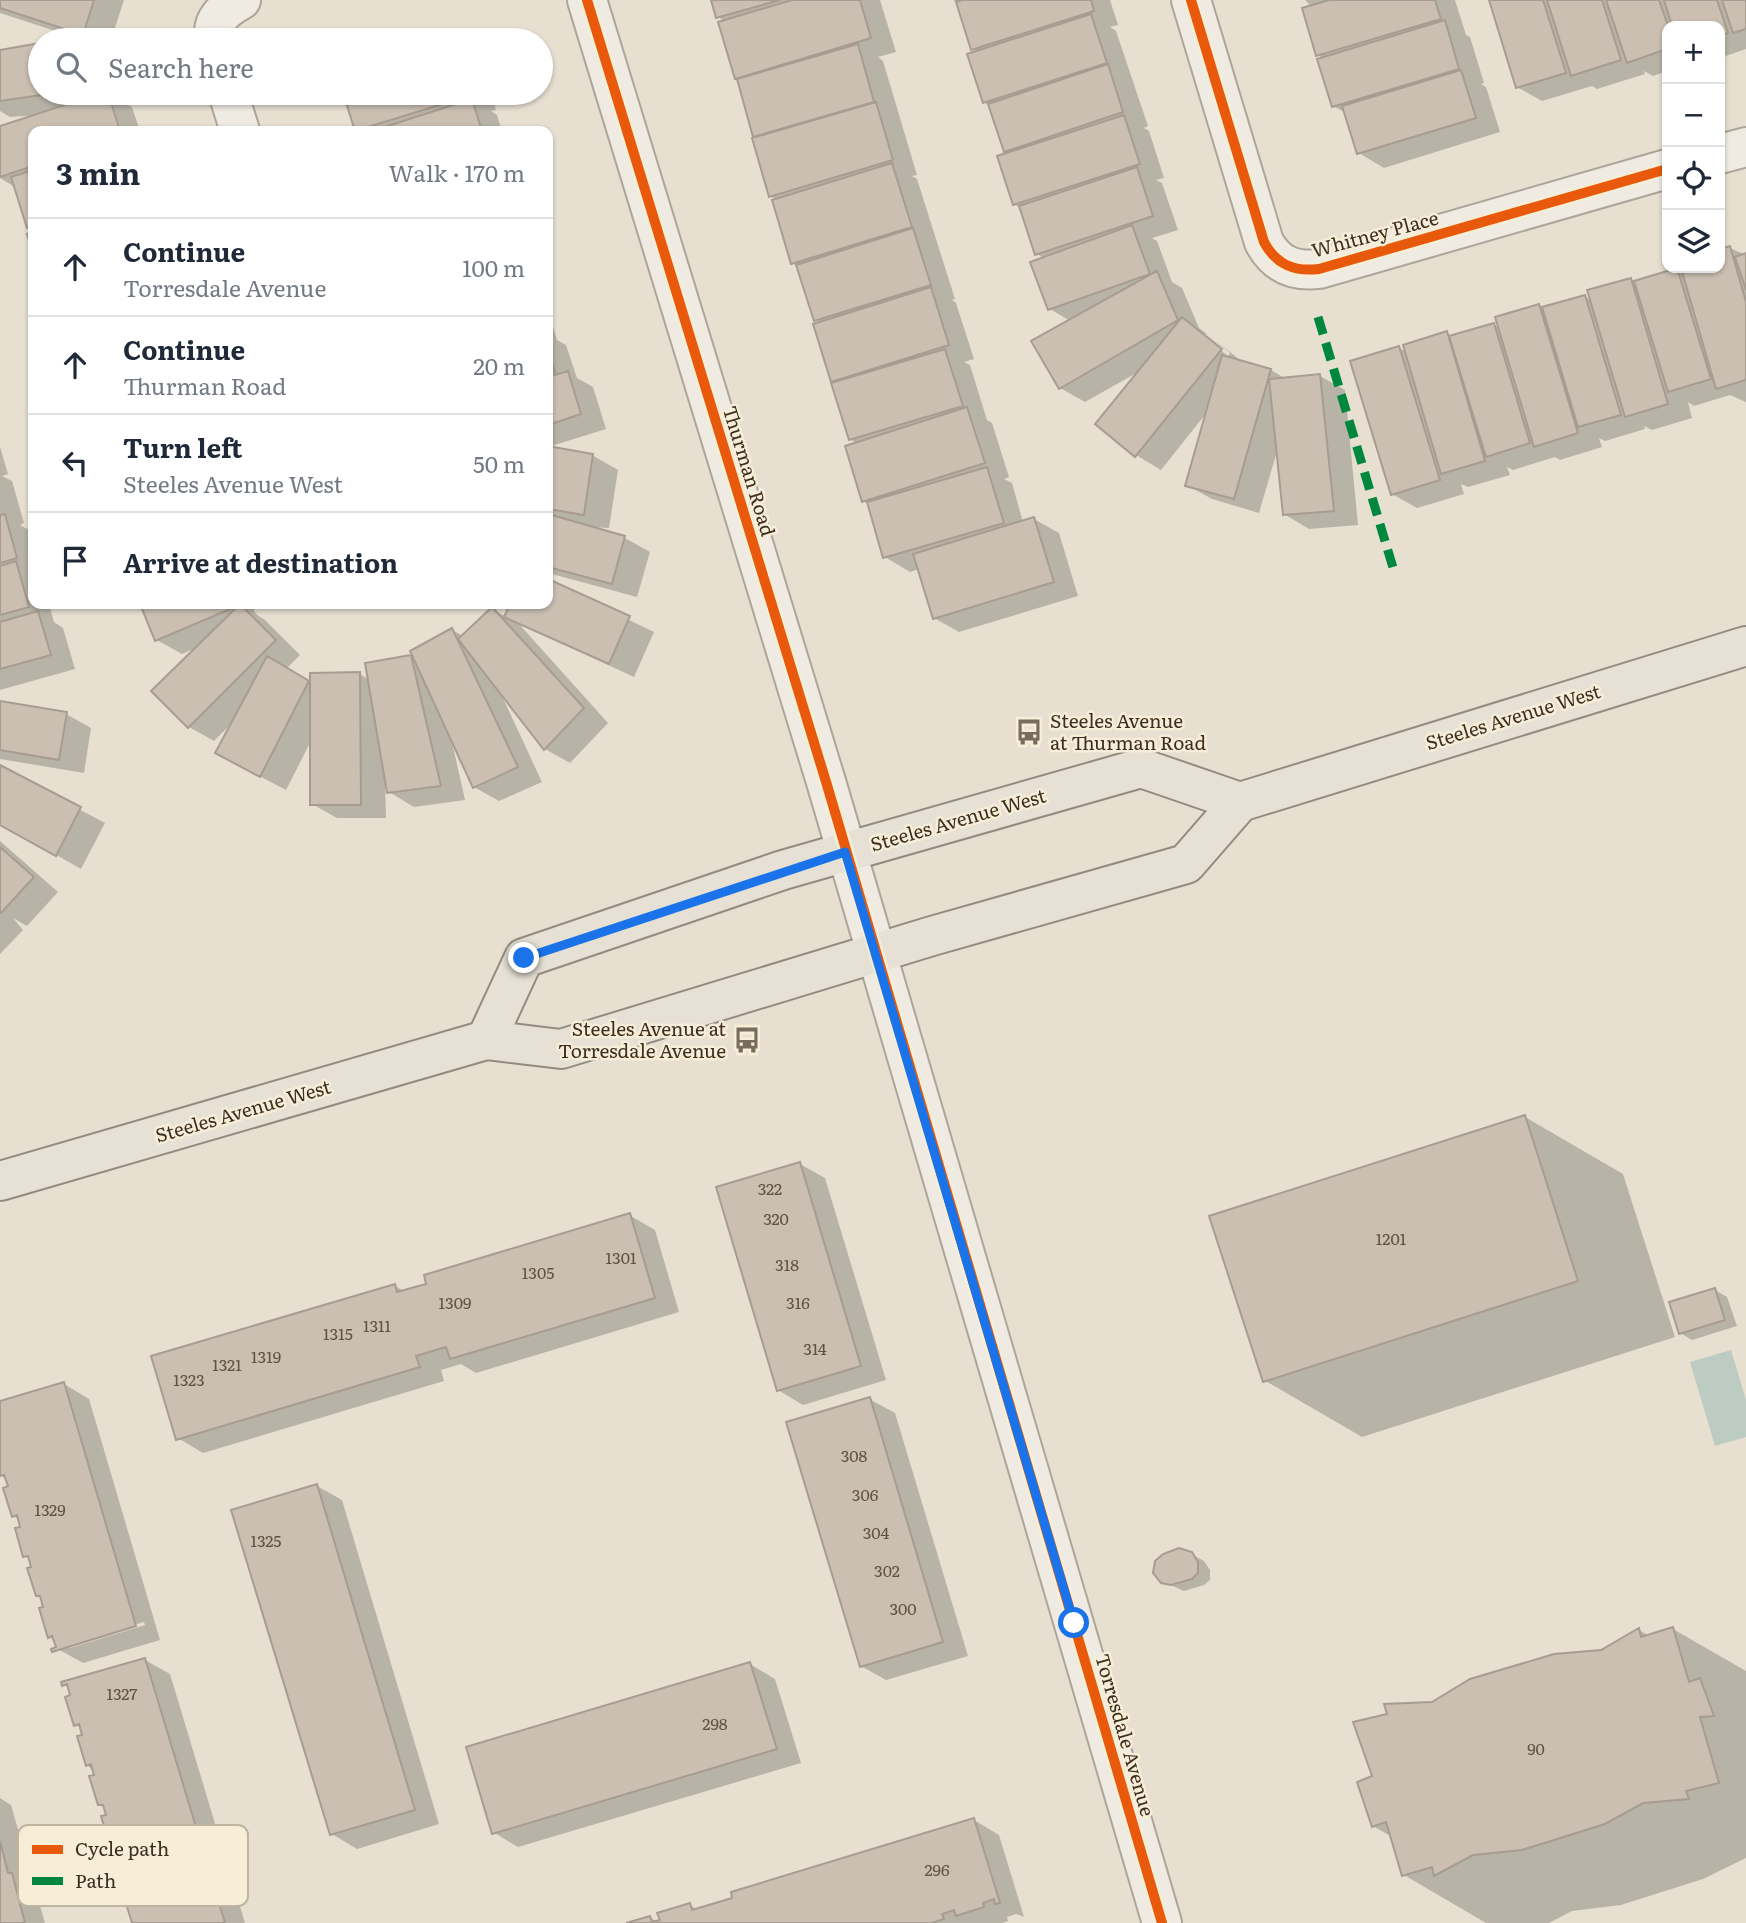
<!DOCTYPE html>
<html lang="en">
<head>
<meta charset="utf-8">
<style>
  :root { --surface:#fff; --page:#f6f6f7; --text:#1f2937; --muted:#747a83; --line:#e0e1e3 }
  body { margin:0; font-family:Literata,serif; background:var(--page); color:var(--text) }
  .controls { position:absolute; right:21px; top:21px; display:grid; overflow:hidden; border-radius:14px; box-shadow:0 2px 5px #0004 }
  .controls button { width:63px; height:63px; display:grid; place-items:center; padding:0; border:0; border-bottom:2px solid var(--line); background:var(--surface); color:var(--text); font:35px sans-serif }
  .stop { position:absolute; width:21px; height:21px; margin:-16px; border:5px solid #1a73e8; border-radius:50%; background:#fff }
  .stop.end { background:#1a73e8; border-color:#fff; box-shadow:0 2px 7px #0008 }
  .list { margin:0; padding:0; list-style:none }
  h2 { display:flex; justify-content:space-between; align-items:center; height:91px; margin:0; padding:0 28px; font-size:30px }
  h2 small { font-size:23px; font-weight:400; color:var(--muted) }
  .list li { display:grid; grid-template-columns:46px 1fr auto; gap:21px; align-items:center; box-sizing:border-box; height:98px; padding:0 28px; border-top:2px solid var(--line) }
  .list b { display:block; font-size:26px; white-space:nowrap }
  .list p { margin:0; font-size:23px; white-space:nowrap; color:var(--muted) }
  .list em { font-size:23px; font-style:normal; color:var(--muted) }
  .icon { flex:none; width:38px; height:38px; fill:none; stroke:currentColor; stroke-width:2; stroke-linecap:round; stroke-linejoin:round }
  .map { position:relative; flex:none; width:1746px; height:1923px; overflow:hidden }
  .search { position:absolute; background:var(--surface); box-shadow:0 2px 5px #0004; left:28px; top:28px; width:525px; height:77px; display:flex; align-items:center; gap:18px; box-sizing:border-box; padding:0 24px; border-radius:38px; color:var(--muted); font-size:26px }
  .panel { position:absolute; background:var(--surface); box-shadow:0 2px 5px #0004; left:28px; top:126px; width:525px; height:483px; border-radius:14px }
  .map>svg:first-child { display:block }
</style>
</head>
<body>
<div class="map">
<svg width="1746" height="1923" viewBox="0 0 1746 1923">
  <rect width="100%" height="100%" fill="#e7e0d1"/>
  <path fill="#bcccc2" d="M1731 1350 1746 1400V1437L1715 1446 1690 1362Z"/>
  <path fill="#0003" fill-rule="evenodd" d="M0 0H124L111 40H71L80 39 0 13Z
    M713 0H880L896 52 878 57 883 61 917 175 912 176 917 179 955 299 952 300 956 303 974 359 964 362 970 365 987 420 992 423 1009 477 1004 479 1012 483 1023 522 1034 519 1059 533 1078 596 959 632 934 618 919 569 910 572 885 557 869 504 864 501 857 444 850 439 815 325 821 323 816 320 799 266 793 263 777 200 770 196 721 23 726 22 718 17Z
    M953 0H1110L1118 25 1110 27 1116 31 1148 126 1144 128 1149 131 1164 178 1156 180 1162 183 1178 230 1152 238 1157 241 1172 282 1182 288 1199 328 1244 363 1271 370 1286 379 1320 376 1345 390 1358 525 1309 529 1284 514 1278 448 1259 513 1212 499 1187 485 1208 411 1161 470 1136 455 1140 371 1085 402 1060 388 1070 321 1050 309 1045 259 1037 254 1021 208 1014 204 1007 154 991 106 984 102 979 52 972 48 958 3ZM1206 333 1230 353 1228 356 1203 336Z
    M1305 0H1455L1466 35 1470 37 1484 83 1481 84 1486 87 1500 132 1384 168 1359 153 1346 113 1333 106 1324 59 1318 55 1312 7Z
    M1491 0H1746V49L1720 58V26H1667V71L1653 76 1644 71 1645 74 1597 89 1592 86 1542 101 1517 87Z
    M40 45V93H130L131 99 120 100 132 107 140 131H33V229L29 227 15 187 0 178V128L40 115 10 117 0 111V51Z
    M344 93H491L496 110 491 111 497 115 502 131H358Z
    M1730 248 1746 255V402L1730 395 1694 406 1688 402 1692 418 1652 430 1644 426 1645 429 1605 441 1599 438 1602 447 1560 460 1555 457 1513 470 1507 467 1510 475 1468 487 1461 484 1464 494 1417 508 1392 494 1399 348 1407 352 1446 333 1453 337 1493 325 1500 328 1538 306 1543 309 1585 297 1593 301 1630 279 1636 283 1677 270 1685 275 1683 268H1720V251Z
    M548 310 557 340 566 345 577 378 593 387 606 429 548 447Z
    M0 447 8 474 2 476 12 481 24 523 20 525 29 530 33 543V604H49L54 622 63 628 75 669 0 690Z
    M548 448 592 455 618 470 609 528 587 527 625 538 650 552 637 597 548 573Z
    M548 581 654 632 634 677 519 624 608 723 570 763 545 749 501 694 542 782 499 801 474 787 452 742 465 800 414 807 389 792 385 783 386 818H337L312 804V739L286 790 242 767 232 723 214 741 189 727 198 647 182 654 157 640 142 604H251L256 614 265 620 300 655 286 669 312 684 360 674 369 680 411 657 417 661 452 630 463 636 492 609 507 617 512 604H548Z
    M0 703 66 714 91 728 84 773 0 759Z
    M0 767 105 823 81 869 0 823Z
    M0 841 58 892 27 926 13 918 23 930 0 954Z
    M1525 1117 1623 1174 1675 1337 1362 1437 1264 1380Z
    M800 1164 825 1178 886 1380 803 1405 778 1390Z
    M629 1215 655 1230 679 1312 476 1373 461 1364 441 1370 444 1381 203 1453 178 1438 394 1285 405 1292Z
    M1715 1290 1727 1297 1737 1326 1692 1340 1680 1333Z
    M64 1384 89 1399 160 1640 83 1663 58 1649 55 1640 49 1637 43 1599 37 1595 31 1559 25 1556 20 1520 13 1516 10 1487 0 1472V1403ZM144 1622 145 1625 70 1648V1644Z
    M869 1399 895 1413 968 1656 886 1680 861 1666Z
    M317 1486 342 1500 439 1824 357 1849 332 1834Z
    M1191 1554 1204 1561 1210 1570V1580L1204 1585 1184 1591 1162 1581Z
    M1673 1629 1746 1671V1858L1703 1879 1621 1905 1572 1911 1549 1923H1486L1404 1875 1392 1837 1373 1826 1374 1777 1432 1704 1601 1652 1639 1630 1650 1636Z
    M145 1660 170 1674 245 1923H134L132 1896 123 1885 120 1856 117 1848 111 1845 106 1808 99 1804 96 1776 87 1764 82 1728 76 1725 72 1696 70 1688 64 1685Z
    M750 1664 775 1679 801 1763 518 1847 493 1832Z
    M0 1798 11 1805 45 1923H0Z
    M974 1820 999 1835 1024 1917 1016 1914 1007 1917 1008 1921 1002 1923H631L649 1917 658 1922 690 1905 698 1910Z"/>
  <path fill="#cbbfb2" stroke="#a89c90" stroke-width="2" d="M0 0H94L83 35 0 8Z
    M711 0H780L716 18Z
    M792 0H860L871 38 735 79 718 22Z
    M962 0H1091L1094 11 971 50 956 2Z
    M1329 0H1435L1441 19 1316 56 1302 8Z
    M1489 0H1543L1566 73 1516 88Z
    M1547 0H1602L1621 60 1571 76Z
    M1606 0H1659L1668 26 1667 49 1627 63Z
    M1664 0H1717L1728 33 1720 36V26H1672Z
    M1722 0H1746V29L1733 33Z
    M1091 14 1107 63 983 103 967 54Z
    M1445 20 1459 69 1332 107 1317 59Z
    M98 34 99 40H60Z
    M40 43V93H55L0 101V50Z
    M858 44 874 102 753 137 737 79Z
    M1108 64 1123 112 1004 152 988 104Z
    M1461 70 1476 118 1357 154 1342 106Z
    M101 93H108L120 131H33V166L0 177V126Z
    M343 93H471L472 95 355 131Z
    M472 99 482 131H372Z
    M876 102 893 160 769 197 752 138Z
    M1124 115 1140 164 1013 205 997 156Z
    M892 163 912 227 791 264 772 200Z
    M1137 167 1153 216 1035 255 1019 206Z
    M33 170V226L27 228 11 177Z
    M1132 225 1150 274 1048 310 1030 262Z
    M913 228 931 285 814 321 796 265Z
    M33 232V253L27 234Z
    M1730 246 1746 302V380L1716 389 1681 268H1720V249Z
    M1746 253V290L1735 257Z
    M1677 268 1711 379 1668 392 1634 281Z
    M1157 271 1178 320 1059 389 1031 341Z
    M1631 278 1668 404 1625 417 1587 290Z
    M931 287 949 345 831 382 813 324Z
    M1585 295 1621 415 1578 427 1542 307Z
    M1539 304 1578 433 1534 447 1495 317Z
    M1182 317 1222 349 1135 457 1095 424Z
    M1494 323 1530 443 1486 457 1449 336Z
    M1447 331 1485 461 1441 474 1403 345Z
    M1399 346 1440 480 1391 495 1350 361Z
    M548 349 555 372 548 374Z
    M945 349 963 406 849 440 831 383Z
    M1222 355 1271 369 1234 499 1185 486Z
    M568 371 581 414 548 425V377Z
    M1320 374 1334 511 1283 515 1269 379Z
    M967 407 985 463 862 502 845 446Z
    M548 446 593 454 584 515 548 509Z
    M987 467 1004 523 883 558 867 502Z
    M5 514 17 558 0 563V515Z
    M548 514 625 536 612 584 548 567Z
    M1034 517 1054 582 933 619 913 554Z
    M16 561 29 607 0 615V566Z
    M548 579 630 616 609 664 504 617 510 604H548Z
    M140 604H233L235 607 155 641Z
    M240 604 276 640 188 728 151 691Z
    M492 607 584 708 544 750 458 639Z
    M38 611 51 655 0 669V622Z
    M452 628 518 767 473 788 410 651Z
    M411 655 441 786 387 793 365 663Z
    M267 656 309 681 260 777 215 753Z
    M360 672 361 805H310V673Z
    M0 701 67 712 59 760 0 750Z
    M0 765 81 807 56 856 0 825Z
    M0 847 34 877 1 913 0 912Z
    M1525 1115 1578 1281 1263 1382 1209 1216Z
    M800 1162 861 1366 777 1391 716 1187Z
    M630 1213 655 1298 450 1359 446 1347 416 1356 420 1367 176 1440 151 1356 395 1284 397 1292 426 1284 424 1275Z
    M1715 1288 1725 1320 1679 1334 1669 1302Z
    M64 1382 136 1626 52 1652 51 1649 56 1647 52 1636 48 1638 39 1608 43 1607 40 1596H36L27 1568 31 1567 28 1556 23 1557 15 1528 20 1527 17 1515 12 1517 3 1488 8 1486 4 1475 0 1476V1401Z
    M870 1397 943 1642 860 1667 786 1422Z
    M317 1484 415 1810 330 1835 231 1510Z
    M1179 1548 1192 1552 1198 1562V1573L1192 1579 1171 1585 1161 1583 1153 1573 1155 1561 1163 1554Z
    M1673 1627 1689 1682 1700 1678 1714 1716 1700 1717 1719 1783 1686 1791 1689 1799 1643 1803 1605 1824 1522 1850 1473 1855 1434 1876 1432 1867 1402 1876 1386 1822 1372 1827 1357 1782 1372 1776 1353 1722 1387 1714 1384 1704 1432 1702 1470 1679 1554 1654 1601 1650 1639 1628 1641 1637Z
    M145 1658 225 1923H132L124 1897 130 1895 127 1885 121 1886 113 1857 118 1855 114 1844 110 1846 101 1816 106 1815 103 1805H98L89 1776 94 1775 91 1764 86 1766 77 1736 82 1735 79 1724 74 1726 65 1697 70 1695 67 1684 62 1686 61 1682Z
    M750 1662 777 1749 492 1834 466 1747Z
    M974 1818 1000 1903 995 1904 994 1899 983 1903 984 1907 956 1916 954 1910 942 1914 944 1919 932 1923H626L650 1916 652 1922 660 1920 657 1913 690 1903 692 1910 732 1898 731 1892Z
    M0 1841 8 1873H12L25 1923H0Z"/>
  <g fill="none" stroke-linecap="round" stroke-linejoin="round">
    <g stroke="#ada599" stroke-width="42">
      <path id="minor" d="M587 0 827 785 1162 1923
        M1191 0 1264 242C1276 264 1293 272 1319 269L1667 169
        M215 40C210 20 225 9 241 0
        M228 93 240 131
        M1720 154 1746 147"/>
    </g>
    <g stroke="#928b80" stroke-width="42">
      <path id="major" d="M486 1040 524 958 783 870 1141 768 1240 802
        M0 1181 486 1040 561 1049 932 936 1186 864 1240 802 1746 646"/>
    </g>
    <use href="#minor" stroke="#efebe3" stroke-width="38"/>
    <use href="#major" stroke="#e6e1d4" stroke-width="38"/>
    <path stroke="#00873e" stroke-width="9" stroke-dasharray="18 9" stroke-linecap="butt" d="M1318 317 1394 571"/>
    <g stroke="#f7eed8" stroke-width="15">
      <path id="cycleway" d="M587 0 827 785 1162 1923
        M1191 0 1264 242C1276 264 1293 272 1319 269L1667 169"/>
    </g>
    <use href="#cycleway" stroke="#e8590c" stroke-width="10"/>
  </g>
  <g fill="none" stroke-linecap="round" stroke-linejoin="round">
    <path stroke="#1a73e8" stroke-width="9" d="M524 958 845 852 1074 1623"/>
  </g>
  <defs>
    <g id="bus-bare" transform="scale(2.1)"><path d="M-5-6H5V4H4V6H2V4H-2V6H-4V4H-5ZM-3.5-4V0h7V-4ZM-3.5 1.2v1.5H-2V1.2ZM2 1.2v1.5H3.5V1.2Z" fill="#786c5e" stroke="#f7eed8" stroke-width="2.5" paint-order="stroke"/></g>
  </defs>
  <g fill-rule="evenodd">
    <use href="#bus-bare" x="1029" y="732"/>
    <use href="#bus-bare" x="747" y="1040"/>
  </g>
  <g text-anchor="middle" stroke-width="5" stroke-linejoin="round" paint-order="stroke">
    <g font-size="16" fill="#605244">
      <text x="770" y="1195">322</text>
      <text x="776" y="1225">320</text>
      <text x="1391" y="1245">1201</text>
      <text x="621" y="1264">1301</text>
      <text x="787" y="1271">318</text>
      <text x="538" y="1279">1305</text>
      <text x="455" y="1309">1309</text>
      <text x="798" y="1309">316</text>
      <text x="377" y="1332">1311</text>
      <text x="338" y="1340">1315</text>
      <text x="815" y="1355">314</text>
      <text x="266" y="1363">1319</text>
      <text x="227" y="1371">1321</text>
      <text x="189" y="1386">1323</text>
      <text x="854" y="1462">308</text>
      <text x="865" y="1501">306</text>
      <text x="50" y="1516">1329</text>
      <text x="876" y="1539">304</text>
      <text x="266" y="1547">1325</text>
      <text x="887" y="1577">302</text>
      <text x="903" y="1615">300</text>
      <text x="122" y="1700">1327</text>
      <text x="715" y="1730">298</text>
      <text x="1536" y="1755">90</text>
      <text x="937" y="1876">296</text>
    </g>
    <g font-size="19" fill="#3d2e20" stroke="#f7eed8">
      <text transform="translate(1375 234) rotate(-15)" y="7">Whitney Place</text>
      <text transform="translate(749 471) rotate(73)" y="7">Thurman Road</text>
      <text transform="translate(1513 717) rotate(-17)" y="7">Steeles Avenue West</text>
      <text transform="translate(958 820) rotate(-16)" y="7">Steeles Avenue West</text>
      <text transform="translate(243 1111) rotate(-16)" y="7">Steeles Avenue West</text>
      <text transform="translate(1125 1735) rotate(74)" y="7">Torresdale Avenue</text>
    </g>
    <g font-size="19" fill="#3d2e20" stroke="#f7eed8" text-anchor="start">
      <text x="1050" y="728">Steeles Avenue<tspan x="1050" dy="22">at Thurman Road</tspan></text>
      <text x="726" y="1036" text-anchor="end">Steeles Avenue at<tspan x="726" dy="22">Torresdale Avenue</tspan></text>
    </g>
  </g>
  <rect x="18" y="1825" width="230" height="81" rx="10" fill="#f7eed8" stroke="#bfb4a1" stroke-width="2"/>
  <rect x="32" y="1845" width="31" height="9" fill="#e8590c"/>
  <rect x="32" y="1877" width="31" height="8" fill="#00873e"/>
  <g font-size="19" fill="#3d2e20">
    <text x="75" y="1856">Cycle path</text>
    <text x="75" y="1888">Path</text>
  </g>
</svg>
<div class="controls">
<button>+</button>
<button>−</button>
<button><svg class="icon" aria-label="locate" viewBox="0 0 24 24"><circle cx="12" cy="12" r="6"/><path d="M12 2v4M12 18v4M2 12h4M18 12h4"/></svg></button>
<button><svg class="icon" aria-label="layers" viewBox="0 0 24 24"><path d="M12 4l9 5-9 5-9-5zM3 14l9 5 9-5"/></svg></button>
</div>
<div class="stop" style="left:1074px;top:1623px"></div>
<div class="stop end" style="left:524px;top:958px"></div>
<div class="search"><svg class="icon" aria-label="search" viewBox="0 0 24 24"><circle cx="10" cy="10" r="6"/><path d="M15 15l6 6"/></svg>Search here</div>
<section class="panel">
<h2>3 min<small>Walk · 170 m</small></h2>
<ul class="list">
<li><svg class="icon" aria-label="ahead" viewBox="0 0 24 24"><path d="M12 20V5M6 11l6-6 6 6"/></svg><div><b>Continue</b><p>Torresdale Avenue</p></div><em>100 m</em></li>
<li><svg class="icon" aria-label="ahead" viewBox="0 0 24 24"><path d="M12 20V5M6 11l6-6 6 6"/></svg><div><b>Continue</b><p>Thurman Road</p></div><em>20 m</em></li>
<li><svg class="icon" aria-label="left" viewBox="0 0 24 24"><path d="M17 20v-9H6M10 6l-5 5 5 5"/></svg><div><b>Turn left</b><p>Steeles Avenue West</p></div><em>50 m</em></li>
<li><svg class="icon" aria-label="arrive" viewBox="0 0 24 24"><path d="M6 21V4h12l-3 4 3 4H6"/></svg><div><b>Arrive at destination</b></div></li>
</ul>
</section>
</div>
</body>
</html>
